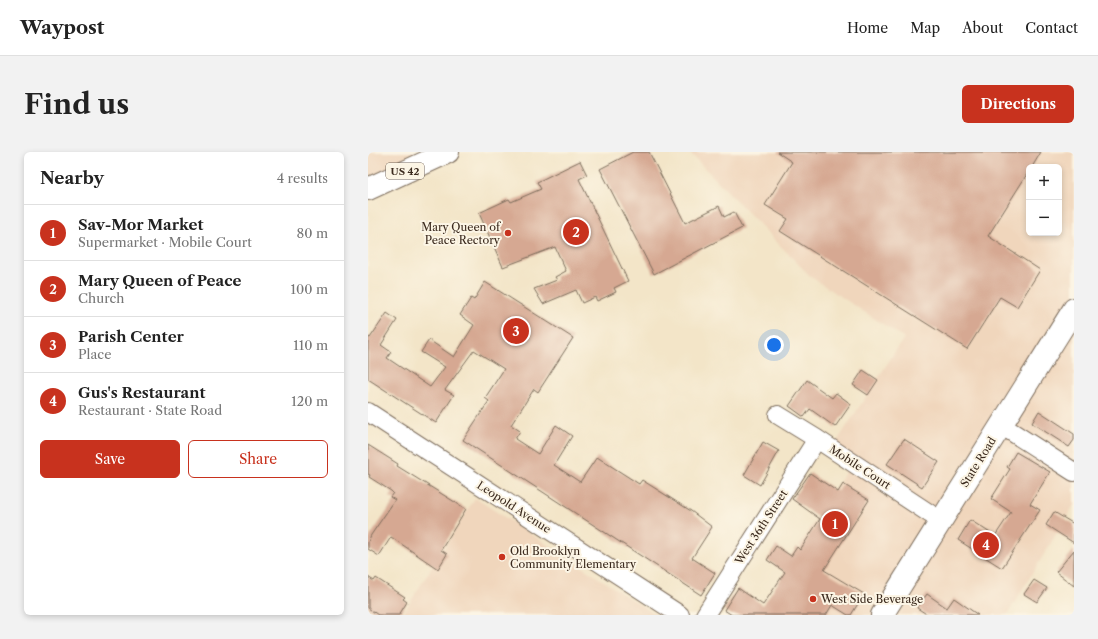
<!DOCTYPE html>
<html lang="en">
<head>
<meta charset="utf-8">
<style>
  :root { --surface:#fff; --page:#f2f2f2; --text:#222; --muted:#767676; --line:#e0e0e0; --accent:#c8321e }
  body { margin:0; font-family:"Libre Caslon Text",serif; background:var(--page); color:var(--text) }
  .controls { position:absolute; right:12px; top:12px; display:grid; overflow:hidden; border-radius:6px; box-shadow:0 2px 6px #0003 }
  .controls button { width:36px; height:36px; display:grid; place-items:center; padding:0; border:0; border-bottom:1px solid var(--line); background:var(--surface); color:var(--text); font:20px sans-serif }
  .you { position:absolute; left:406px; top:193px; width:14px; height:14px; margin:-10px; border:3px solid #fff; border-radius:50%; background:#1a73e8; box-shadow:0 0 0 6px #1a73e833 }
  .badge { display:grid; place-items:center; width:26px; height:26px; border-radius:50%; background:var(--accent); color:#fff; font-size:13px; font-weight:700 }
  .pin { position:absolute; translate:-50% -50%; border:2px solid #fff; box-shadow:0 1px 4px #0006 }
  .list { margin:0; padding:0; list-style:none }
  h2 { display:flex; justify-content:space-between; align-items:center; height:52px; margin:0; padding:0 16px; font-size:17px }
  h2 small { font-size:13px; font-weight:400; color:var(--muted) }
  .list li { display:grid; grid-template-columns:26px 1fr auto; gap:12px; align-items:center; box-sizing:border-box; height:56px; padding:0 16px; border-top:1px solid var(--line) }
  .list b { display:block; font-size:15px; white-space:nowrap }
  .list p { margin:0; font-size:13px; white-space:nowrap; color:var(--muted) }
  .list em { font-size:13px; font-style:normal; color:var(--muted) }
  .actions { display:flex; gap:8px; padding:12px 16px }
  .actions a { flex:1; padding:9px 0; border:1px solid var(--accent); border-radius:6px; text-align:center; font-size:14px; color:var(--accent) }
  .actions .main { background:var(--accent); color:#fff }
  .map { position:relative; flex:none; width:706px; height:463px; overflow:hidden; border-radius:6px }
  header { display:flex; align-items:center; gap:24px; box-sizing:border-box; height:56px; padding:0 20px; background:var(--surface); border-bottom:1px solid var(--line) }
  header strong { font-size:19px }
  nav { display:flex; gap:22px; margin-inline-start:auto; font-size:14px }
  .intro { display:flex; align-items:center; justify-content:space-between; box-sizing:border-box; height:96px; padding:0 24px }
  h1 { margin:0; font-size:28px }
  .button { padding:10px 18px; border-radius:6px; background:var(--accent); color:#fff; font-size:14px; font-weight:700 }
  main { display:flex; gap:24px; padding:0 24px }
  aside { flex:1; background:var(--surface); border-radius:6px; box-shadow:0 2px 6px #0003 }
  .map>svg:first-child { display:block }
</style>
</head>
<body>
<header>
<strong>Waypost</strong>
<nav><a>Home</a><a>Map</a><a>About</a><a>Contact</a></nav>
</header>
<div class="intro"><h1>Find us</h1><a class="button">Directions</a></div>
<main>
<aside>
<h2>Nearby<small>4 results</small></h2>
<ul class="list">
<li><span class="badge">1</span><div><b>Sav-Mor Market</b><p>Supermarket · Mobile Court</p></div><em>80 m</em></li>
<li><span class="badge">2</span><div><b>Mary Queen of Peace</b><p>Church</p></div><em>100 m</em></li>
<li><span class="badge">3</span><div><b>Parish Center</b><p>Place</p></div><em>110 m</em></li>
<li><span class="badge">4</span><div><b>Gus's Restaurant</b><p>Restaurant · State Road</p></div><em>120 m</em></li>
</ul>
<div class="actions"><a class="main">Save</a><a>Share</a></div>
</aside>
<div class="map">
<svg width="706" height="463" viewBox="0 0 706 463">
  <rect width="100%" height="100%" fill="#fcf5e5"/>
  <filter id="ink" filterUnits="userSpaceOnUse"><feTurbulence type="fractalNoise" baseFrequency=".025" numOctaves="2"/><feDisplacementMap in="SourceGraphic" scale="8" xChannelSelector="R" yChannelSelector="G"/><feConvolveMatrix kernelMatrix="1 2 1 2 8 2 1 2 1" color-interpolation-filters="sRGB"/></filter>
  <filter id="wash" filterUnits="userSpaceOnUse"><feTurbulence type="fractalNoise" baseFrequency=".012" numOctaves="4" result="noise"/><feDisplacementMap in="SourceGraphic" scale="16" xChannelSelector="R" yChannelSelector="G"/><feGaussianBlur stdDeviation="0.9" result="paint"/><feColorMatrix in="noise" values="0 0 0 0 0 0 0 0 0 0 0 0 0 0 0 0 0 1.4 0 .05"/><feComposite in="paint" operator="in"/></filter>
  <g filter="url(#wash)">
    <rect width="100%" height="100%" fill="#f3e5c8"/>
    <path fill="#f0d6bc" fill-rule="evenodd" d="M0 0H80L0 37Z
      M321 0H706V353L639 463H420L454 410 431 394 484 310 464 297 536 186 443 125ZM661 15H691V81H661Z
      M107 346 288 463H34Z"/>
    <g id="blocks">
      <path fill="#d6a892" d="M265 0H281L317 71 351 54 356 65 366 60 374 76 286 122 232 17Z
        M409 0H673L664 15H661V19L620 84 672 118 649 155 632 145 599 197 412 79 420 67 397 53 424 10Z
        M212 9 219 23 211 27 260 129 246 136 248 140 229 149 227 145 214 151 208 138 175 152 166 137 189 128 187 125 198 119 187 95 135 115 111 61 141 47 143 50 173 37 169 30Z
        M117 130 205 186 170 240 166 237 143 273 152 279 147 287 170 302 188 273 204 284 186 313 212 330 229 305 271 332 274 328 323 359 344 375 324 406 347 421 333 443 95 288 121 249 117 246 136 217 106 198 77 238 86 243 68 271 0 227V185L2 186 19 161 29 168 13 193 23 200 19 206 62 235 77 215 53 200 61 188 86 205 106 173 92 163 103 146 106 148Z
        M495 218 510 228 500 243 485 233Z
        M439 228 464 246 468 241 483 252 467 275 442 257 436 265 421 254Z
        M671 259 706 282V288L701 295 664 271Z
        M536 287 571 310 554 335 519 312Z
        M395 290 411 299 392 333 376 323Z
        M0 293 30 312 29 314 98 357 73 398 79 402 70 417 23 385 11 404 0 397V390L3 383 27 348 22 345 25 341 23 339 1 325 2 323 0 322Z
        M648 300 682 320 662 352 672 358 634 416 590 388 602 368 627 384 643 360 623 347 642 317 639 315Z
        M442 321 470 340 475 332 501 348 456 418 496 442 483 463H480L464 453 458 463H364L356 458 370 436 395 453 417 420 399 408 408 394 423 404 429 395 432 398 452 367 424 347Z
        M686 360 706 372V391L678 373Z
        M706 398V434L688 420Z
        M0 425 6 429 8 426 37 445 35 447 39 450 31 463H10L0 456Z
        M666 428 679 436 669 450 656 442Z
        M559 442 579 456 586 446 610 463H560L549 456Z"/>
    </g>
  </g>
  <g filter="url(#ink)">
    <use href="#blocks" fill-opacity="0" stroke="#7b6b5a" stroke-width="1"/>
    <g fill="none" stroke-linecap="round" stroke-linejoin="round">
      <g stroke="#7b6b5a" stroke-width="20">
        <path id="minor" d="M0 260 312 463
          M410 263 449 287 573 369
          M633 273 706 320
          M337 463 449 287"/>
      </g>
      <g stroke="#7b6b5a" stroke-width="24">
        <path id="secondary" d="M514 463 706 157"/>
      </g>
      <g stroke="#7b6b5a" stroke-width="24">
        <path id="primary" d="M0 37 80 0"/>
      </g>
      <use href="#minor" stroke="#fff" stroke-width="18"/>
      <use href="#secondary" stroke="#fff" stroke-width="22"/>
      <use href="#primary" stroke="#fff" stroke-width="22"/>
    </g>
  </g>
  <g fill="#c8321e" stroke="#fcf5e5" stroke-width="1.5">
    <circle cx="140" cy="81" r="4"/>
    <circle cx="134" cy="405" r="4"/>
    <circle cx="445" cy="447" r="4"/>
  </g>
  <g text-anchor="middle" stroke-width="4" stroke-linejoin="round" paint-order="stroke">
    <rect fill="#fcf5e5" stroke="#75675a" stroke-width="1" x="18" y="11" width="38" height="16" rx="3"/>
    <g font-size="10" font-weight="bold" fill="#3b2a1e">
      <text x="37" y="23">US 42</text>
    </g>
    <g font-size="11" fill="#3b2a1e" stroke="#fcf5e5" text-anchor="start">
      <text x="132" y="79" text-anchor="end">Mary Queen of<tspan x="132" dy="13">Peace Rectory</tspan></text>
      <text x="142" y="403">Old Brooklyn<tspan x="142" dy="13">Community Elementary</tspan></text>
      <text x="453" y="451">West Side Beverage</text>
    </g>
    <g font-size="11" fill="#3b2a1e" stroke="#fcf5e5">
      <text transform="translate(610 310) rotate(-58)" y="4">State Road</text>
      <text transform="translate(492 315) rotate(33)" y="4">Mobile Court</text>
      <text transform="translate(146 355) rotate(33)" y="4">Leopold Avenue</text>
      <text transform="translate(393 375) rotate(-57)" y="4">West 36th Street</text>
    </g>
  </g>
</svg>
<div class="controls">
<button>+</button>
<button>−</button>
</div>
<div class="you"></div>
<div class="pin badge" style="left:467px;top:372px">1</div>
<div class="pin badge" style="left:208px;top:80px">2</div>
<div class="pin badge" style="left:148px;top:179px">3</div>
<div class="pin badge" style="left:618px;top:393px">4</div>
</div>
</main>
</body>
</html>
